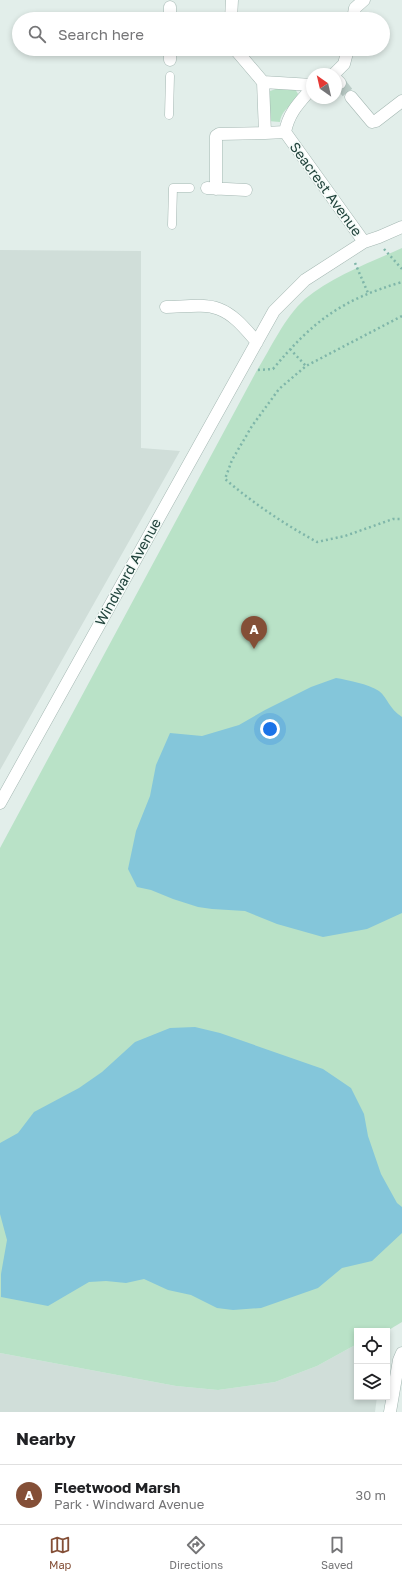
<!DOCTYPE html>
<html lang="en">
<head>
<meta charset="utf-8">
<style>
  :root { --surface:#fff; --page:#f6f6f6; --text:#202124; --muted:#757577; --line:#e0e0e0; --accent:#844f37 }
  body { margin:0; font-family:"Golos Text",sans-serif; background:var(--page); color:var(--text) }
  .controls { position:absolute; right:12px; bottom:12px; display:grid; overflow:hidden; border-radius:0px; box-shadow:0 2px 6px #0003 }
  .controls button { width:36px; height:36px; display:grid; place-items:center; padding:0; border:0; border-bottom:1px solid var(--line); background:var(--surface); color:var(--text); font:20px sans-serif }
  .compass { position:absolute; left:306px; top:68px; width:36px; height:36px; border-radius:50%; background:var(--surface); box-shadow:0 2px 6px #0003; rotate:326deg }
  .you { position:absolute; left:270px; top:729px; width:14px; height:14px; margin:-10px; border:3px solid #fff; border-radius:50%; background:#1a73e8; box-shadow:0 0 0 6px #1a73e833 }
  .badge { display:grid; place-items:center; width:26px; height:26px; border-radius:50%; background:var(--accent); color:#fff; font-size:13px; font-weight:700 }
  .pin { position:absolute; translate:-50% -33px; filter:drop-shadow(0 1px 2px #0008) }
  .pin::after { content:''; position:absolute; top:21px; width:14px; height:12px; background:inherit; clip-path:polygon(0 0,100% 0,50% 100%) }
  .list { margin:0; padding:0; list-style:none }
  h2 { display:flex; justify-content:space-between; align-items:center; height:52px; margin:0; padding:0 16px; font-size:17px }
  h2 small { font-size:13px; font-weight:400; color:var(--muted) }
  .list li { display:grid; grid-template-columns:26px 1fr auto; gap:12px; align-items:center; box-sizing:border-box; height:60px; padding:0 16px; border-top:1px solid var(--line) }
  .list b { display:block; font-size:15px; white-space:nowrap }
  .list p { margin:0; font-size:13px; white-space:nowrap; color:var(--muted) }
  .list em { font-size:13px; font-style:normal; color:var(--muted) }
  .icon { flex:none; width:22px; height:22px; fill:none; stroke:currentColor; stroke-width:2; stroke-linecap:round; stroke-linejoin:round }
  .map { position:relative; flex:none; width:402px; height:1412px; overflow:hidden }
  .search { position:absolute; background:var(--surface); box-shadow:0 2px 6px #0003; left:12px; right:12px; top:12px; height:44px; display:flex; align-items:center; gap:10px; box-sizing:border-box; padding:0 14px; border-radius:22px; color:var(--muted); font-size:15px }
  .sheet { height:112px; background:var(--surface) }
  nav { display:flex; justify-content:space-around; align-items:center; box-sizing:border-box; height:56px; border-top:1px solid var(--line); background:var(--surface); font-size:11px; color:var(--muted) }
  nav a { display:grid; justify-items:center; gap:2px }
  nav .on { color:var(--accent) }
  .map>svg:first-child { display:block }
</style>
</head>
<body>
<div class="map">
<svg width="402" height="1412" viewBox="0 0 402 1412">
  <rect width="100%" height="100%" fill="#e2eeea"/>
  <path fill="#d0ded9" d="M0 250 141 251V448L180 451 0 770Z
    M357 1344V1397H377L375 1412H0V1353L176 1386 218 1390 275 1382 317 1366Z"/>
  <path fill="#b9e2c7" d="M276 89H295L298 94C294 107 282 107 280 122L268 121V94L270 91Z
    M402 248V1322L387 1331H357V1344L317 1366 275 1382 218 1390 176 1386 0 1353V848L256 372C271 348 284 318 305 299 331 277 371 262 402 248Z"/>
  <path fill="#84c6da" d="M336 678C348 680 368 684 379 691 388 698 389 709 402 717V913L367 929 323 937 277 924 245 911 212 909 198 907 173 899 151 890 137 887 128 869 136 831 150 796 156 765 170 733 202 736 239 725 265 710 311 687Z
    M195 1027 220 1033 323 1069 351 1088 364 1114 368 1136 381 1174 397 1203 402 1207V1233L372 1261 342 1268 318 1288 261 1308 233 1310 217 1308 191 1295 168 1290 144 1279 126 1283 106 1281 89 1282 48 1306 1 1297V1274L7 1240 0 1214V1143L18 1133 34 1112 79 1088 102 1072 135 1042 170 1028Z"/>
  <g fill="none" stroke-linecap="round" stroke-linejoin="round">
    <path stroke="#bbccc7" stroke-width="12" stroke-dasharray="12 6" stroke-linecap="butt" d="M340 83 351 97"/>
    <g stroke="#a4b7b2" stroke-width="9">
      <path id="lane" d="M169 115 170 76
        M172 225 173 188H190"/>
    </g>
    <g stroke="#a4b7b2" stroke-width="13">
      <path id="street" d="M170 19V7
        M231 19 232 0
        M353 19 355 8 364 0
        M235 49 263 82 265 133 285 132 364 242
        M170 60V49
        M334 74 344 64 348 49
        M336 79 340 83
        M263 82 312 85
        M351 97 372 122 376 121 402 101
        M285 132C289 112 299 103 312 88
        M207 188 246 190
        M216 189V136L219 134 265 133
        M166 307C183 307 204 303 219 309 235 315 246 330 257 342
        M0 803 274 311 305 280 364 242 379 237 402 227
        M390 1412 399 1360 402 1353"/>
    </g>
    <path stroke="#7fb6a9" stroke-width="2.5" stroke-dasharray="2 3" stroke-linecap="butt" d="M384 249 402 269
      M355 263 368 293
      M402 316 306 366 279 389 252 426 232 460 225 479C253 503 284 524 317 542L345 536 393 519H402
      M290 349 306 366
      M258 370 273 369C313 321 341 300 402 282"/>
    <use href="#lane" stroke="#fff" stroke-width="8"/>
    <use href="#street" stroke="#fff" stroke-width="12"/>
  </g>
  <g text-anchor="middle" stroke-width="3" stroke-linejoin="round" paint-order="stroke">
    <g font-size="14" fill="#20423b" stroke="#f3faf7">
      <text transform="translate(326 189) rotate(54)" y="5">Seacrest Avenue</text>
      <text transform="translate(128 572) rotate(-61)" y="5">Windward Avenue</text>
    </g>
  </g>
</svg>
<div class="controls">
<button><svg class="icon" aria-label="locate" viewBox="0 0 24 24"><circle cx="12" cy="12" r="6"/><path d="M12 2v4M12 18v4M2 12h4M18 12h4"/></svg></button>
<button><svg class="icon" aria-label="layers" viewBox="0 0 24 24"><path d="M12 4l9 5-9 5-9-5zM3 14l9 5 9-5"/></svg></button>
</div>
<svg class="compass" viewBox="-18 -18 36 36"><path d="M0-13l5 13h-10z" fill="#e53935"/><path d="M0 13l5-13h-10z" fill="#757577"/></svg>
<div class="you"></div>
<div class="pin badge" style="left:254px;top:649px">A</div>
<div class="search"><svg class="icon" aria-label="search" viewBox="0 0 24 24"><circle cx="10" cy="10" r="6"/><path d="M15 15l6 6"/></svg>Search here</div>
</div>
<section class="sheet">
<h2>Nearby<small></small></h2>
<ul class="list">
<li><span class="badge">A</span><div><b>Fleetwood Marsh</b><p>Park · Windward Avenue</p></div><em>30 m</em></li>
</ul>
</section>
<nav>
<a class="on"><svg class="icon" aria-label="map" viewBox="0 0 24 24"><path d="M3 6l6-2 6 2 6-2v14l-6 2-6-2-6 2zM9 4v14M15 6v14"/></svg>Map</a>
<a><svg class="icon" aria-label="directions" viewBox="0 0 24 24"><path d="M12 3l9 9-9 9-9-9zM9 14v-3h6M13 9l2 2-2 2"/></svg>Directions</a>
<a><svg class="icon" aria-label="saved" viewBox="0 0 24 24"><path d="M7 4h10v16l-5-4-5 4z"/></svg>Saved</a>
</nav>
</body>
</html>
